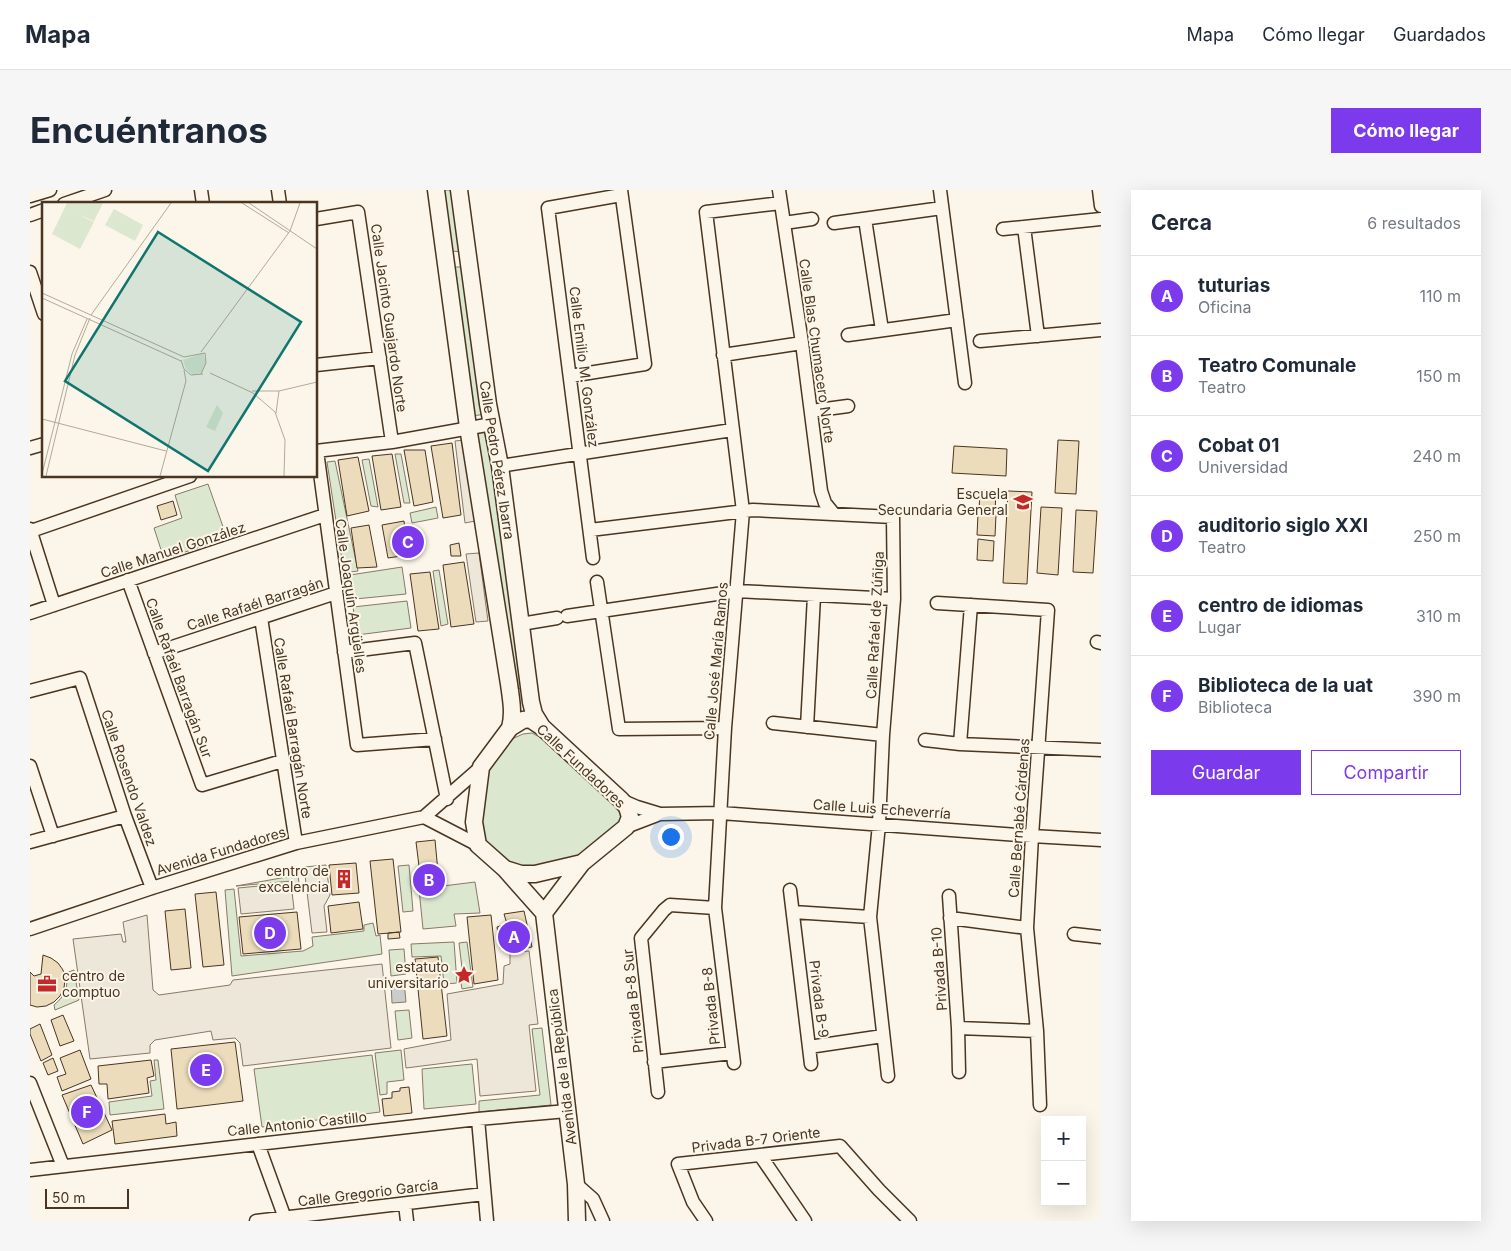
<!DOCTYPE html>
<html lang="es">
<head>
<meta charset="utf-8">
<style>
  :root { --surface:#fff; --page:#f6f6f7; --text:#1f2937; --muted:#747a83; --line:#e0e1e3; --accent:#7c3aed }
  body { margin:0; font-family:Inter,sans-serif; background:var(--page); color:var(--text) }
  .controls { position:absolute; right:15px; bottom:15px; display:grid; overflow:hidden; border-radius:0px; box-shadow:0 5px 20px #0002 }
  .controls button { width:45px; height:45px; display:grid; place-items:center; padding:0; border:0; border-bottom:1px solid var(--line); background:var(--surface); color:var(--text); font:25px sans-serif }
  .scale { position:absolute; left:15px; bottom:12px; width:84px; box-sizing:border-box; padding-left:5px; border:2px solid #4a3520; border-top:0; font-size:14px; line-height:18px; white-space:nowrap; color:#4a3520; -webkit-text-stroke:4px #fbf6e9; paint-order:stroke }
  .you { position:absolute; left:640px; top:646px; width:18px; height:18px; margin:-12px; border:4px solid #fff; border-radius:50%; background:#1a73e8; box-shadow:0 0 0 8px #1a73e833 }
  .badge { display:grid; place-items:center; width:32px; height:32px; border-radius:50%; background:var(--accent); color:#fff; font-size:16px; font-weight:700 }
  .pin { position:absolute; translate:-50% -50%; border:2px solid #fff; box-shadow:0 1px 5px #0006 }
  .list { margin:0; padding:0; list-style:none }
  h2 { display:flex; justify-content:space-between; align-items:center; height:65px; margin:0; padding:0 20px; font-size:21px }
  h2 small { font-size:16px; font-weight:400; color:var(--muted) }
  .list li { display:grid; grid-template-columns:32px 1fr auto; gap:15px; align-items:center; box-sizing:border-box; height:80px; padding:0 20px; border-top:1px solid var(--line) }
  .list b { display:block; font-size:19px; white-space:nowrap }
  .list p { margin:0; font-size:16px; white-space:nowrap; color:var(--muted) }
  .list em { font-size:16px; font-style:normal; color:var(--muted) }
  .actions { display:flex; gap:10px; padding:15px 20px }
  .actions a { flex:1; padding:11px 0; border:1px solid var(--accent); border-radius:0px; text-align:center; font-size:18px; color:var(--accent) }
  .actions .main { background:var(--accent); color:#fff }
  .map { position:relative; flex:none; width:1071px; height:1031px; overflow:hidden; border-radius:0px }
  header { display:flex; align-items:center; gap:30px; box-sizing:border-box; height:70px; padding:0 25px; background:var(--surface); border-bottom:1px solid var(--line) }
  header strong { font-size:24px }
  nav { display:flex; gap:28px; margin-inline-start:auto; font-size:18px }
  .intro { display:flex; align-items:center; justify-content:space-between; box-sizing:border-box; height:120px; padding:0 30px }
  h1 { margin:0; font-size:35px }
  .button { padding:12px 22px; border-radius:0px; background:var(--accent); color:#fff; font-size:18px; font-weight:700 }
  main { display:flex; gap:30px; padding:0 30px }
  aside { flex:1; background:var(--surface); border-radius:0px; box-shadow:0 5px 20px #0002 }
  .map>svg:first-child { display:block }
</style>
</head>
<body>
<header>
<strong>Mapa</strong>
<nav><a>Mapa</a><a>Cómo llegar</a><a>Guardados</a></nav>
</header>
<div class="intro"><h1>Encuéntranos</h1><a class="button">Cómo llegar</a></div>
<main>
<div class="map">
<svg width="1071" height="1031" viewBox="0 0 1071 1031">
  <rect width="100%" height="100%" fill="#fbf6e9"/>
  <path fill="#dce7d0" stroke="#887966" d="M411 0H424L433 62 421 61Z
    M421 77H434L456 224 442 226Z
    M458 241 493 499 486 498 445 242Z
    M365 264H371L380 313H374Z
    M339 269 348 317 341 316 332 270Z
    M305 271 328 381 314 383 297 272Z
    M178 294 197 348 134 369 124 338 152 328 145 305Z
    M406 317 408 328 382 333 380 323Z
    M372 377 376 404 325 409 320 385Z
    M409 380 418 434 411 436 403 381Z
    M377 411 381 438 327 445 323 417Z
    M502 543 513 549 589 611 597 629 551 669 493 681 454 657 447 626 457 584 477 555 484 548 493 544Z
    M379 675 383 721 373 722 368 676Z
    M268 685 270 702H264L262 691 206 696Z
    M445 692 450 723 424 724 426 736 393 739 389 699Z
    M204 699 211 766 273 761 283 756 282 747 334 741V735L343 733 346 746 350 745 352 764 202 786 195 700Z
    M424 752 427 793 414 794 411 766 382 767 381 754Z
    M437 752 443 797 432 799 430 787 432 778 429 753Z
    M374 759 376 784 361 786 359 760Z
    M44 780 49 810 25 820 24 815C35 806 39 797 36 783Z
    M379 820 382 848 368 850 365 821Z
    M512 838 521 915 449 922V911L510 905 502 839Z
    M371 860 374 890 357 892V904L350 905 345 863Z
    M342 865 350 922 232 937 224 879Z
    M124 870H128L134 919 80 925 79 912 122 906 120 891 126 890Z
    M442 874 446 914 394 919 392 879Z"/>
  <path fill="#ede7d9" stroke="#887966" d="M434 250 445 331 435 333 425 251Z
    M449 363 458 431 446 432 436 364Z
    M296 675 300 705 294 716 297 742 282 743 274 677Z
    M261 693 264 719 211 724 208 698Z
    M117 725 123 800 129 805 200 795 203 790 352 774 361 858 213 876 210 853 205 848 183 850 181 841 125 850 120 855V863L60 869 43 749 91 744 93 752H96L93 732Z
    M499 761 508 834 499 835 506 901 450 906 447 869 376 878 374 859 421 850 417 804 473 794 474 776 480 774V763Z"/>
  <path fill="#c9cecd" stroke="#887966" d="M374 791 376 812 362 813 361 792Z"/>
  <path fill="#ecdcbc" stroke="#4a3520" d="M1028 250 1049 251 1046 304 1025 303Z
    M422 253 431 325 413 328 401 256Z
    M924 256 977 259 976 286 922 283Z
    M374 260H395L403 312 384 316Z
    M362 264 371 317 351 320 342 266Z
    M328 267 339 321 317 326 308 270Z
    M950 300 966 301 965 322 949 321Z
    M978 301 1002 302 997 394 973 393Z
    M143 311 147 325 131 330 127 316Z
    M1011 317 1032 318 1028 385 1007 383Z
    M1046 320 1067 321 1063 383 1043 382Z
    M948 324 966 325 965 346 947 345Z
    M374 331 378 365 358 368 352 335Z
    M339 335 347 377 327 378 321 338Z
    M948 349 964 351 963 371 947 370Z
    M429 353 431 366H421L420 355Z
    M434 372 444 434 421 437 413 375Z
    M400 382 409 439 388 441 380 384Z
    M405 650 408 682 390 684 386 652Z
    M363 669 371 742 348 744 340 671Z
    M326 673 329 703 302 705 299 675Z
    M408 682 410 696 389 699 387 685Z
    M186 702 194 775 173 777 165 704Z
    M329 712 333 739 301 743 298 716Z
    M155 719 161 778 141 780 135 721Z
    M494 721 502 757 479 760V756L470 758 467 737 477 734 474 724Z
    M267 722 271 759 213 764 209 727Z
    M461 725 468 790 444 794 437 727Z
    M369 742 370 748 358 749V743Z
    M13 765 21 768 28 773 33 780 35 789 34 798 30 806 24 812 16 816 7 817 0 815V782L4 786 11 784Z
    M408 767 417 846 393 849 385 769Z
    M33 825 44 851 30 856 21 830Z
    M10 834 22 865 11 871 0 844V839Z
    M205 852 213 911 147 919 141 859Z
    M50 860 61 889 32 901 27 887 36 884 30 868Z
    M23 868 28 881 18 885 13 873Z
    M121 870 124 886 117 888 119 903 78 909 77 894H69L68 876Z
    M61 895 82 940 53 954 32 905Z
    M379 897 382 923 354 926 352 909 362 908V902L370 901V898Z
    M135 924 136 934 146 932 147 946 85 954 82 931Z"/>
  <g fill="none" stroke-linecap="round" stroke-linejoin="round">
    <g stroke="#4a3520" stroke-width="15">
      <path id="minor" d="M171 0 173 14
        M248 0 250 14
        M749 0 772 153 791 301 795 313 803 323
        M910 0 935 193
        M1069 0 1071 16
        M0 6 20 0
        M34 14 75 0
        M0 25 14 20
        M286 29 328 22 362 252
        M835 29 852 140
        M754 33 782 29
        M804 33 912 18
        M994 37 1008 146
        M973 39 1071 29
        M0 82 14 124
        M818 145 927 130
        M950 151 1071 140
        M693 165 772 153
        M286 175 350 168
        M540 186 615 174 591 0
        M781 221 818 216
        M0 258 14 254
        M286 261 362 252 462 234
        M287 261 327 555 405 549
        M470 276 702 240
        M0 339 24 415
        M560 340 723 320 863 327 864 409 853 545 849 634 840 727 858 886
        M1 341 160 286
        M563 368 518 18 591 5
        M98 390 172 595 252 571
        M567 392 589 539 695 538
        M907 413 1018 420 1002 646 997 738 1007 841 1010 915
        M0 423 295 325
        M537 426 707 401 864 409
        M231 428 266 653
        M491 434 527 428
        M1067 452 1071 453
        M314 462 385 453 417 609
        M124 463 306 403
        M0 501 50 488 95 626 122 698
        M743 533 853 545
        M777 537 784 406
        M895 550 930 554 1071 560
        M930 554 941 415
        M0 576 23 646
        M591 610 607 617 630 624 691 623 1002 646 1071 650
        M394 627 448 655
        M596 637 630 624
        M0 652 95 626
        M760 700 781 874
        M919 706 928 838 929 882
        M763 722 840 727
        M920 728 997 738
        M0 739 122 698 266 653 394 627 451 577
        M1044 744 1071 747
        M928 838 1007 841
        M779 857 853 846
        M624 872 702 863
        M704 873 685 718 695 538 713 321 676 22 751 13
        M0 893 33 976
        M628 902 611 748 634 720 640 715 685 718
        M448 929 457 1031
        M228 954 256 1031
        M730 965 775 1031
        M0 980 448 929 537 921
        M546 994 563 1009 573 1031
        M375 1014 377 1031
        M226 1031 454 1004
        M676 1031 663 1012 648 974 810 956 849 1000 880 1031"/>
    </g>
    <g stroke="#4a3520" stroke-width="19">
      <path id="major" d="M406 0 438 237 479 494C481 509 484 523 480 538
        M429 0 458 214 470 276 501 512 504 524 512 537
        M475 679 491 684H505L552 673 596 637 600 627 597 617 591 610 512 537 500 529 493 530 480 538 451 577 444 632 448 655 475 679 514 723
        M514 723 546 994 547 1031
        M514 723 552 673"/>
    </g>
    <use href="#minor" stroke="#fbf6e9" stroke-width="12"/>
    <use href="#major" stroke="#fbf6e9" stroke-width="16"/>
  </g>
  <defs>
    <g id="school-bare" transform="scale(1.5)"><path d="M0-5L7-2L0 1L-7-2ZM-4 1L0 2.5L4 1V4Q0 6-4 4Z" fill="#c62828" stroke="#fbf6e9" stroke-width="2.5" paint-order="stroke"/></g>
    <g id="building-bare" transform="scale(1.5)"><path d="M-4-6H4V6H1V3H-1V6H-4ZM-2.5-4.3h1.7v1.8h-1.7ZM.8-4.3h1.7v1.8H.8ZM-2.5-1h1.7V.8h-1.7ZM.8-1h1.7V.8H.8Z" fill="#c62828" stroke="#fbf6e9" stroke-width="2.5" paint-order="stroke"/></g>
    <g id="sight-bare" transform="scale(1.5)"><path d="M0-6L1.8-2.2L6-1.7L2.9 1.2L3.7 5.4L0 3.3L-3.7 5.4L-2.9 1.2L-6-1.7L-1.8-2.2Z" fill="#c62828" stroke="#fbf6e9" stroke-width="2.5" paint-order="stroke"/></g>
    <g id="office-bare" transform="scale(1.5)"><path d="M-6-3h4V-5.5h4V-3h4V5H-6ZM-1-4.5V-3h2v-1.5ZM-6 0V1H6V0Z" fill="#c62828" stroke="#fbf6e9" stroke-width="2.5" paint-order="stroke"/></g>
  </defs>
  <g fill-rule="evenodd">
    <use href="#school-bare" x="993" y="312"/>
    <use href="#building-bare" x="314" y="689"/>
    <use href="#sight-bare" x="434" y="785"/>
    <use href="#office-bare" x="17" y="794"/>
  </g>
  <g text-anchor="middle" stroke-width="4" stroke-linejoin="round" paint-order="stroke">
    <g font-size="14" fill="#4a3520" stroke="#fbf6e9">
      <text transform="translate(359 128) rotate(82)" y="5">Calle Jacinto Guajardo Norte</text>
      <text transform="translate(787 161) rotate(82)" y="5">Calle Blas Chumacero Norte</text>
      <text transform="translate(554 177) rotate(83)" y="5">Calle Emilio M. González</text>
      <text transform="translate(467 270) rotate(81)" y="5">Calle Pedro Pérez Ibarra</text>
      <text transform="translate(143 360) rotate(-18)" y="5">Calle Manuel González</text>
      <text transform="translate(321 406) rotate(82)" y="5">Calle Joaquín Argüelles</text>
      <text transform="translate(225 414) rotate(-18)" y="5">Calle Rafaél Barragán</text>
      <text transform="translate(845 435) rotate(-87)" y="5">Calle Rafaél de Zúñiga</text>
      <text transform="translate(686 471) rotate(-85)" y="5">Calle José María Ramos</text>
      <text transform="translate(149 488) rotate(70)" y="5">Calle Rafaél Barragán Sur</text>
      <text transform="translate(263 538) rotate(81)" y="5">Calle Rafaél Barragán Norte</text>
      <text transform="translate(551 576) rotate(43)" y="5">Calle Fundadores</text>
      <text transform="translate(99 588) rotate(71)" y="5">Calle Rosendo Valdez</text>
      <text transform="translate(852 619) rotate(4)" y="5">Calle Luis Echeverría</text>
      <text transform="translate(989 628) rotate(-86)" y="5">Calle Bernabé Cárdenas</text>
      <text transform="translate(191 661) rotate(-17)" y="5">Avenida Fundadores</text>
      <text transform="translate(909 779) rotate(-94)" y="5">Privada B-10</text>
      <text transform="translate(789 809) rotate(83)" y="5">Privada B-9</text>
      <text transform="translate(603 811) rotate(-96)" y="5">Privada B-8 Sur</text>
      <text transform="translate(681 816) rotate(-96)" y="5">Privada B-8</text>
      <text transform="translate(532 877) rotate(-97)" y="5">Avenida de la República</text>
      <text transform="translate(267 934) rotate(-6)" y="5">Calle Antonio Castillo</text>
      <text transform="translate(726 950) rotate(-7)" y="5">Privada B-7 Oriente</text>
      <text transform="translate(338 1003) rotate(-7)" y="5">Calle Gregorio García</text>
    </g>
    <g font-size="14" fill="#4a3520" stroke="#fbf6e9" text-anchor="end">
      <text x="978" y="309">Escuela<tspan x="978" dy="16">Secundaria General</tspan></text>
      <text x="299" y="686">centro de<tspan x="299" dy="16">excelencia</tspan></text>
      <text x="419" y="782">estatuto<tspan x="419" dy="16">universitario</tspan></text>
      <text x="32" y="791" text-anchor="start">centro de<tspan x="32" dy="16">comptuo</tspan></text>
    </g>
  </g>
  <g transform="translate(12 12)">
    <rect width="275" height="275" fill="#fbf6e9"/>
    <path d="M25 1H61L52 19 35 12 52 20 38 47 10 32ZM72 7 101 23 93 39 63 23ZM161 151 164 161 159 171 151 173 144 167 141 158ZM175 203 181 211 173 229 164 225Z" fill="#dce7d0"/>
    <path fill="none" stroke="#b4a999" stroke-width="1" d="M200 1 247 31M207 1 275 47M0 91 142 155M0 96 139 159M49 113 129 1M159 150 248 29 258 1M142 155 163 151 164 161 159 172M139 158 142 167 149 173 161 172M168 171 211 191 233 210 243 238 242 274M210 189H237L275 180M234 211 237 189M0 217 124 249M0 272 30 152 45 117M4 274 33 153 48 116M118 274 144 179 142 168"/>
    <path fill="#0f766e" fill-opacity="0.15" stroke="#0f766e" stroke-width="2.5" d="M116 30 259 120 166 269 23 179Z"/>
    <rect width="275" height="275" fill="none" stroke="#4a3520" stroke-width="2.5"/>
  </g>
</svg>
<div class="controls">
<button>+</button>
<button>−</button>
</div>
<div class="scale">50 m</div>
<div class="you"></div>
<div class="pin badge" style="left:484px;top:747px">A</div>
<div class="pin badge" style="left:399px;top:690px">B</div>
<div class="pin badge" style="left:378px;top:352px">C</div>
<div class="pin badge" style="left:240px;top:743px">D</div>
<div class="pin badge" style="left:176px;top:880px">E</div>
<div class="pin badge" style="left:57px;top:922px">F</div>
</div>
<aside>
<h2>Cerca<small>6 resultados</small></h2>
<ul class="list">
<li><span class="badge">A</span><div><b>tuturias</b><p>Oficina</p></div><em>110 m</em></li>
<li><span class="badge">B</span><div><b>Teatro Comunale</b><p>Teatro</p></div><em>150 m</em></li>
<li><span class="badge">C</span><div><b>Cobat 01</b><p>Universidad</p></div><em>240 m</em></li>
<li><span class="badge">D</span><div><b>auditorio siglo XXI</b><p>Teatro</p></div><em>250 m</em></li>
<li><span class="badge">E</span><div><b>centro de idiomas</b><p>Lugar</p></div><em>310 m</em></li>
<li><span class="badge">F</span><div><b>Biblioteca de la uat</b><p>Biblioteca</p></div><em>390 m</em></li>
</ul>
<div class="actions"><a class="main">Guardar</a><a>Compartir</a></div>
</aside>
</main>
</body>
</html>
